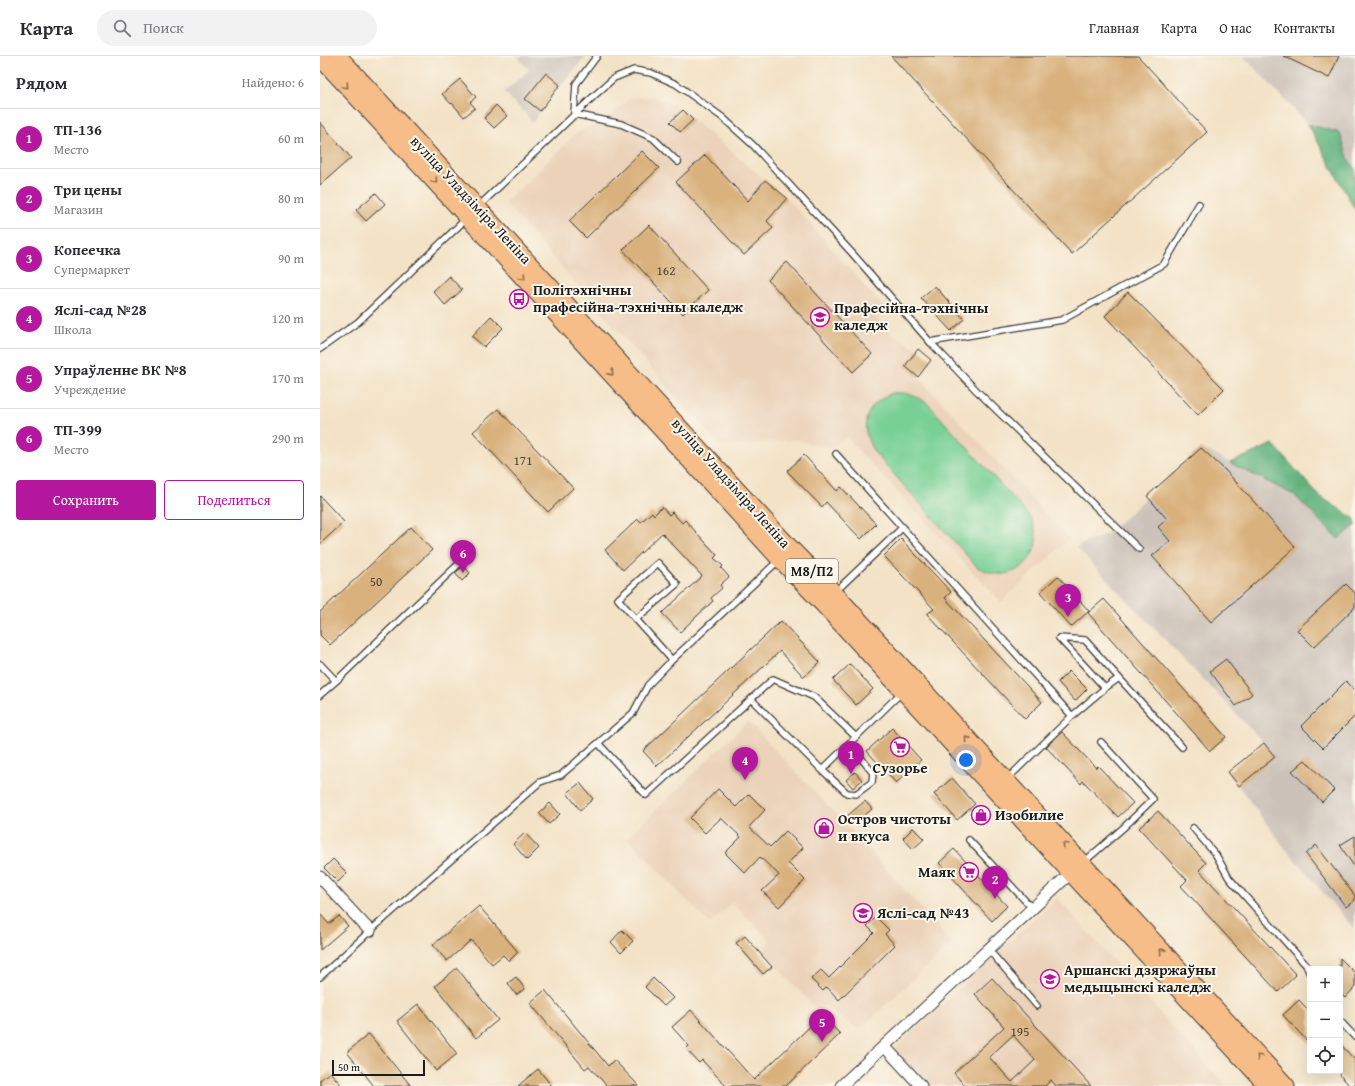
<!DOCTYPE html>
<html lang="ru">
<head>
<meta charset="utf-8">
<style>
  :root { --surface:#fff; --page:#f2f2f3; --text:#2b2b33; --muted:#7c7c81; --line:#e1e1e2; --accent:#b5179e }
  body { margin:0; font-family:"Gentium Book Plus",serif; background:var(--page); color:var(--text) }
  .controls { position:absolute; right:12px; bottom:12px; display:grid; overflow:hidden; border-radius:4px; box-shadow:0 4px 16px #0002 }
  .controls button { width:36px; height:36px; display:grid; place-items:center; padding:0; border:0; border-bottom:1px solid var(--line); background:var(--surface); color:var(--text); font:20px sans-serif }
  .scale { position:absolute; left:12px; bottom:10px; width:93px; box-sizing:border-box; padding-left:4px; border:2px solid #1c1c1c; border-top:0; font-size:11px; line-height:14px; white-space:nowrap; color:#1c1c1c; -webkit-text-stroke:3px #fbf7ec; paint-order:stroke }
  .you { position:absolute; left:646px; top:704px; width:14px; height:14px; margin:-10px; border:3px solid #fff; border-radius:50%; background:#1a73e8; box-shadow:0 0 0 6px #1a73e833 }
  .badge { display:grid; place-items:center; width:26px; height:26px; border-radius:50%; background:var(--accent); color:#fff; font-size:13px; font-weight:700 }
  .pin { position:absolute; translate:-50% -33px; filter:drop-shadow(0 1px 2px #0008) }
  .pin::after { content:''; position:absolute; top:21px; width:14px; height:12px; background:inherit; clip-path:polygon(0 0,100% 0,50% 100%) }
  .list { margin:0; padding:0; list-style:none }
  h2 { display:flex; justify-content:space-between; align-items:center; height:52px; margin:0; padding:0 16px; font-size:17px }
  h2 small { font-size:13px; font-weight:400; color:var(--muted) }
  .list li { display:grid; grid-template-columns:26px 1fr auto; gap:12px; align-items:center; box-sizing:border-box; height:60px; padding:0 16px; border-top:1px solid var(--line) }
  .list b { display:block; font-size:15px; white-space:nowrap }
  .list p { margin:0; font-size:13px; white-space:nowrap; color:var(--muted) }
  .list em { font-size:13px; font-style:normal; color:var(--muted) }
  .actions { display:flex; gap:8px; padding:12px 16px }
  .actions a { flex:1; padding:9px 0; border:1px solid var(--accent); border-radius:4px; text-align:center; font-size:14px; color:var(--accent) }
  .actions .main { background:var(--accent); color:#fff }
  .icon { flex:none; width:22px; height:22px; fill:none; stroke:currentColor; stroke-width:2; stroke-linecap:round; stroke-linejoin:round }
  .map { position:relative; flex:none; width:1035px; height:1030px; overflow:hidden }
  header { display:flex; align-items:center; gap:24px; box-sizing:border-box; height:56px; padding:0 20px; background:var(--surface); border-bottom:1px solid var(--line) }
  header strong { font-size:19px }
  nav { display:flex; gap:22px; margin-inline-start:auto; font-size:14px }
  .search { width:280px; height:36px; background:var(--page); display:flex; align-items:center; gap:10px; box-sizing:border-box; padding:0 14px; border-radius:22px; color:var(--muted); font-size:15px }
  main { display:flex }
  aside { flex:1; background:var(--surface) }
  .map>svg:first-child { display:block }
</style>
</head>
<body>
<header>
<strong>Карта</strong>
<div class="search"><svg class="icon" aria-label="search" viewBox="0 0 24 24"><circle cx="10" cy="10" r="6"/><path d="M15 15l6 6"/></svg>Поиск</div>
<nav><a>Главная</a><a>Карта</a><a>О нас</a><a>Контакты</a></nav>
</header>
<main>
<aside>
<h2>Рядом<small>Найдено: 6</small></h2>
<ul class="list">
<li><span class="badge">1</span><div><b>ТП-136</b><p>Место</p></div><em>60 m</em></li>
<li><span class="badge">2</span><div><b>Три цены</b><p>Магазин</p></div><em>80 m</em></li>
<li><span class="badge">3</span><div><b>Копеечка</b><p>Супермаркет</p></div><em>90 m</em></li>
<li><span class="badge">4</span><div><b>Яслі-сад №28</b><p>Школа</p></div><em>120 m</em></li>
<li><span class="badge">5</span><div><b>Упраўленне ВК №8</b><p>Учреждение</p></div><em>170 m</em></li>
<li><span class="badge">6</span><div><b>ТП-399</b><p>Место</p></div><em>290 m</em></li>
</ul>
<div class="actions"><a class="main">Сохранить</a><a>Поделиться</a></div>
</aside>
<div class="map">
<svg width="1035" height="1030" viewBox="0 0 1035 1030">
  <rect width="100%" height="100%" fill="#fbf7ec"/>
  <filter id="ink" filterUnits="userSpaceOnUse"><feTurbulence type="fractalNoise" baseFrequency=".025" numOctaves="2"/><feDisplacementMap in="SourceGraphic" scale="8" xChannelSelector="R" yChannelSelector="G"/><feConvolveMatrix kernelMatrix="1 2 1 2 8 2 1 2 1" color-interpolation-filters="sRGB"/></filter>
  <filter id="wash" filterUnits="userSpaceOnUse"><feTurbulence type="fractalNoise" baseFrequency=".012" numOctaves="4" result="noise"/><feDisplacementMap in="SourceGraphic" scale="16" xChannelSelector="R" yChannelSelector="G"/><feGaussianBlur stdDeviation="0.9" result="paint"/><feColorMatrix in="noise" values="0 0 0 0 0 0 0 0 0 0 0 0 0 0 0 0 0 1.4 0 .05"/><feComposite in="paint" operator="in"/></filter>
  <g filter="url(#wash)">
    <rect width="100%" height="100%" fill="#f3e2c6"/>
    <path fill="#ebd2b9" d="M332 40 363 54 373 64 467 142 566 254 557 262 573 279 598 293 611 304 598 321 749 483 681 546 526 381 511 392 476 384 400 390 185 147 257 77 294 58 309 42Z
      M428 665 549 794 632 887 539 974 504 950 498 955 441 894 450 885 412 847 390 868 307 782Z
      M737 842 906 1030H590L564 1003Z"/>
    <path fill="#cdc2b9" d="M197 0H266L220 55 213 66 184 36 209 14Z
      M923 0H1035V112L1029 105 1020 77 988 68Z
      M881 392 974 439 1018 483 1035 470V874L960 786 908 716 944 687 756 491 787 478Z"/>
    <path fill="#78d095" stroke="#4a7658" d="M572 337C587 336 595 339 607 347L711 462C714 469 716 475 716 483 716 503 697 520 677 518 669 517 664 514 657 511L555 397C538 371 544 350 572 337Z"/>
    <path fill="#62b27e" stroke="#3f674d" d="M988 68 1020 77 1029 105 1035 112V154Z
      M953 388 998 439 1035 463V470L1018 483 974 439 910 407Z"/>
    <g id="blocks">
      <path fill="#d9b17d" fill-rule="evenodd" d="M571 0H818L887 76 752 198Z
        M963 0H1019L1009 22Z
        M226 17 240 29 220 55 205 43Z
        M140 23 156 41 150 46 155 52 144 61 132 47 131 48 122 38Z
        M176 49 187 60 174 72 164 62Z
        M363 54 373 64 360 76 350 66Z
        M0 66 31 102 0 129Z
        M322 95 339 112 266 182 249 165Z
        M385 99 428 145 445 124 467 142 447 165 453 172 424 199 356 126Z
        M56 137 65 148 46 165 36 154Z
        M329 169 388 234 363 258 303 194Z
        M467 206 552 298 533 316 448 224Z
        M129 220 142 234 125 249 113 235Z
        M615 230 644 263 631 275 601 242Z
        M808 236 904 333 878 359 785 260Z
        M171 260 183 272 164 291 152 280Z
        M598 293 611 304 598 321 585 310Z
        M178 353 253 432 228 456 153 376Z
        M881 392 905 414 975 491 891 566 832 500 850 485 838 471 847 463 827 440Z
        M484 399 517 435 521 431 556 468 541 483 506 446 502 451 467 415Z
        M0 440 24 466 0 488Z
        M342 451 349 459 352 456 362 467 365 464 397 499 394 502 403 510 401 512 409 521 400 529 402 532 391 542 393 545 360 576 342 557 382 520 342 477 303 514 285 494 318 463 321 466 332 456 334 459Z
        M91 471 112 494 10 589 0 579V556Z
        M581 483 631 536 625 542 722 646 705 663 607 558 614 553 564 500Z
        M144 510 150 517 142 525 135 517Z
        M738 520 769 555 751 571 720 536Z
        M1026 528 1035 537V551L994 591 977 574Z
        M784 543 906 681 890 695 768 557Z
        M461 565 500 606 484 621 460 595 337 710 323 695Z
        M906 603 932 638 916 650 890 615Z
        M530 608 553 633 536 649 513 624Z
        M749 615 767 633 755 645 738 626Z
        M1026 625 1035 634V660L1003 692 981 670Z
        M572 672 601 704 576 727 547 695Z
        M742 676 776 712 778 710 813 747 798 761 763 725 761 728 726 691Z
        M944 687 955 701 919 730 908 716Z
        M985 704 1014 734 1002 746 972 715Z
        M535 716 542 724 533 732 526 724Z
        M632 722 655 748 637 764 614 738Z
        M260 727 273 743 260 754 247 737Z
        M398 733 416 751 429 738 445 754 429 771 450 791 466 775 483 792 468 807 485 824 459 851 442 835 459 819 440 801 425 817 405 797 421 781 401 762 385 777 370 762Z
        M545 745 552 753 534 768 527 760Z
        M230 747 240 758 229 768 219 757Z
        M838 755 886 807 879 814 976 919 958 936 861 830 867 824 819 772Z
        M504 767 513 776 505 783 497 774Z
        M593 772 604 783 593 793 583 782Z
        M205 777 219 792 207 804 193 788Z
        M1035 780V812L1020 789Z
        M996 789 1035 840V844L1026 851 986 798Z
        M634 793 687 850 672 865 619 807Z
        M13 803 27 817 18 826 4 812Z
        M159 850 198 896 189 905 183 899 172 908 151 884 127 905 113 889Z
        M0 858 9 868 19 860 28 870 0 894Z
        M556 861 569 874 565 878 575 889 519 944 507 931 503 935 491 923 501 914 509 922 554 877 547 870Z
        M302 874 313 885 301 897 291 886Z
        M425 880 452 911 443 918 416 887Z
        M1020 902 1035 917V931L1025 942 1020 937Z
        M137 912 178 964 156 982 115 930Z
        M196 921 205 933 196 939 188 927Z
        M333 922 353 942 344 950 325 931Z
        M672 922 771 1030H736L731 1024 725 1030H645L634 1017 684 971 655 938ZM693 979 715 1004 692 1026 669 1001Z
        M225 934 288 1010 294 1004 319 1030H287L269 1010 265 1013 210 947Z
        M979 944 990 956V988L963 959Z
        M98 948 137 998 116 1015 77 965Z
        M371 954 434 1024 502 959 520 978 466 1030H406L382 1004 379 1007 366 993 369 990 352 971Z
        M49 978 91 1030H54L27 996Z
        M1020 988 1035 1004V1030H1030L1020 1019Z
        M218 1013 232 1030H198Z
        M10 1016 22 1030H0V1024Z"/>
    </g>
  </g>
  <g filter="url(#ink)">
    <use href="#blocks" fill-opacity="0" stroke="#3c3a36" stroke-width="1"/>
    <g fill="none" stroke-linecap="round" stroke-linejoin="round">
      <g stroke="#3c3a36" stroke-width="8">
        <path id="service" d="M254 58 301 68 333 82 358 106
          M254 58 256 28 277 0
          M159 150 275 39 294 22 314 14 331 17 356 28 402 61 433 89 532 197 610 286 657 335 819 493
          M610 286 742 264 844 208 879 148
          M0 293 38 266 146 163
          M516 398 752 660 687 723
          M515 536 583 471
          M316 563 357 528 338 507 298 543 352 604
          M0 608 16 625 0 639
          M16 625 145 502
          M785 632 739 582 765 584 799 622
          M431 643 453 623 494 641 536 681
          M752 660 785 632 799 622 862 691
          M278 687 326 739 431 643 502 714 582 636
          M502 714 527 737 536 738 552 726 553 717 529 687
          M873 772 896 799 909 822 986 909 990 918
          M649 784 712 852
          M764 806 803 772 833 743 781 686
          M668 893 717 950
          M0 921 50 875 220 726 241 719 313 657 328 629 352 604 458 505
          M1020 965 1035 981"/>
      </g>
      <g stroke="#3c3a36" stroke-width="13">
        <path id="minor" d="M0 821 50 875
          M564 990 601 1030
          M521 1030 755 813"/>
      </g>
      <g stroke="#3c3a36" stroke-width="19">
        <path id="primary" d="M18 0 471 493 514 537 966 1030
          M0 1 212 231 460 503 503 548 948 1030"/>
      </g>
      <use href="#service" stroke="#fff" stroke-width="5.5"/>
      <use href="#minor" stroke="#fff" stroke-width="11"/>
      <use href="#primary" stroke="#f7bd88" stroke-width="17"/>
    </g>
    <defs><path id="oneway-chevron" d="M-2-3.5L2.5 0L-2 3.5" fill="none" stroke-width="1.6" stroke-linecap="round" stroke-linejoin="round"/></defs>
    <g stroke="#8a6c52">
      <use href="#oneway-chevron" transform="translate(26 30) rotate(47)"/>
      <use href="#oneway-chevron" transform="translate(115 125) rotate(47)"/>
      <use href="#oneway-chevron" transform="translate(203 221) rotate(47)"/>
      <use href="#oneway-chevron" transform="translate(291 317) rotate(48)"/>
      <use href="#oneway-chevron" transform="translate(647 683) rotate(-132)"/>
      <use href="#oneway-chevron" transform="translate(745 789) rotate(-133)"/>
      <use href="#oneway-chevron" transform="translate(842 895) rotate(-132)"/>
      <use href="#oneway-chevron" transform="translate(939 1001) rotate(-133)"/>
    </g>
  </g>
  <defs>
    <g id="bus-ring" transform="scale(1)"><circle r="9.5" fill="#fbf7ec" stroke="#b5179e" stroke-width="1.5"/><path d="M-5-6H5V4H4V6H2V4H-2V6H-4V4H-5ZM-3.5-4V0h7V-4ZM-3.5 1.2v1.5H-2V1.2ZM2 1.2v1.5H3.5V1.2Z" fill="#b5179e"/></g>
    <g id="university-ring" transform="scale(1)"><circle r="9.5" fill="#fbf7ec" stroke="#b5179e" stroke-width="1.5"/><path d="M0-5L7-2L0 1L-7-2ZM-4 1L0 2.5L4 1V4Q0 6-4 4Z" fill="#b5179e"/></g>
    <g id="supermarket-ring" transform="scale(1)"><circle r="9.5" fill="#fbf7ec" stroke="#b5179e" stroke-width="1.5"/><path d="M-6-5.5h2.5l.6 2H6L4.5 2H-2.5L-4.4-4H-6ZM-1.5 3.2a1.3 1.3 0 1 0 .1 0ZM3 3.2a1.3 1.3 0 1 0 .1 0Z" fill="#b5179e"/></g>
    <g id="shop-ring" transform="scale(1)"><circle r="9.5" fill="#fbf7ec" stroke="#b5179e" stroke-width="1.5"/><path d="M-5-2.5h2.3a2.7 3.5 0 0 1 5.4 0H5L5.5 6h-11ZM-1.5-2.5h3a1.5 2.3 0 0 0-3 0Z" fill="#b5179e"/></g>
    <g id="school-ring" transform="scale(1)"><circle r="9.5" fill="#fbf7ec" stroke="#b5179e" stroke-width="1.5"/><path d="M0-5L7-2L0 1L-7-2ZM-4 1L0 2.5L4 1V4Q0 6-4 4Z" fill="#b5179e"/></g>
  </defs>
  <g fill-rule="evenodd">
    <use href="#bus-ring" x="199" y="243"/>
    <use href="#university-ring" x="500" y="261"/>
    <use href="#supermarket-ring" x="580" y="691"/>
    <use href="#shop-ring" x="661" y="759"/>
    <use href="#shop-ring" x="504" y="772"/>
    <use href="#supermarket-ring" x="649" y="816"/>
    <use href="#school-ring" x="543" y="857"/>
    <use href="#university-ring" x="730" y="923"/>
  </g>
  <g text-anchor="middle" stroke-width="4" stroke-linejoin="round" paint-order="stroke">
    <g font-size="13" fill="#4b4134">
      <text x="346" y="219">162</text>
      <text x="203" y="409">171</text>
      <text x="56" y="530">50</text>
      <text x="700" y="980">195</text>
    </g>
    <rect fill="#fbf7ec" stroke="#5f5e5a" stroke-width="1" x="466" y="503" width="52" height="24" rx="3"/>
    <g font-size="14" font-weight="bold" fill="#1c1c1c">
      <text x="492" y="520">М8/П2</text>
    </g>
    <g font-size="15" fill="#1c1c1c" stroke="#fbf7ec">
      <text transform="translate(151 144) rotate(47)" y="5">вуліца Уладзіміра Леніна</text>
      <text transform="translate(411 427) rotate(48)" y="5">вуліца Уладзіміра Леніна</text>
    </g>
    <g font-size="15" font-weight="bold" fill="#1c1c1c" stroke="#fbf7ec" text-anchor="start">
      <text x="213" y="239">Політэхнічны<tspan x="213" dy="17">прафесійна-тэхнічны каледж</tspan></text>
      <text x="514" y="257">Прафесійна-тэхнічны<tspan x="514" dy="17">каледж</tspan></text>
      <text x="580" y="717" text-anchor="middle">Сузорье</text>
      <text x="675" y="764">Изобилие</text>
      <text x="518" y="768">Остров чистоты<tspan x="518" dy="17">и вкуса</tspan></text>
      <text x="635" y="821" text-anchor="end">Маяк</text>
      <text x="557" y="862">Яслі-сад №43</text>
      <text x="744" y="919">Аршанскі дзяржаўны<tspan x="744" dy="17">медыцынскі каледж</tspan></text>
    </g>
  </g>
</svg>
<div class="controls">
<button>+</button>
<button>−</button>
<button><svg class="icon" aria-label="locate" viewBox="0 0 24 24"><circle cx="12" cy="12" r="6"/><path d="M12 2v4M12 18v4M2 12h4M18 12h4"/></svg></button>
</div>
<div class="scale">50 m</div>
<div class="you"></div>
<div class="pin badge" style="left:531px;top:718px">1</div>
<div class="pin badge" style="left:675px;top:843px">2</div>
<div class="pin badge" style="left:748px;top:561px">3</div>
<div class="pin badge" style="left:425px;top:724px">4</div>
<div class="pin badge" style="left:502px;top:986px">5</div>
<div class="pin badge" style="left:143px;top:517px">6</div>
</div>
</main>
</body>
</html>
